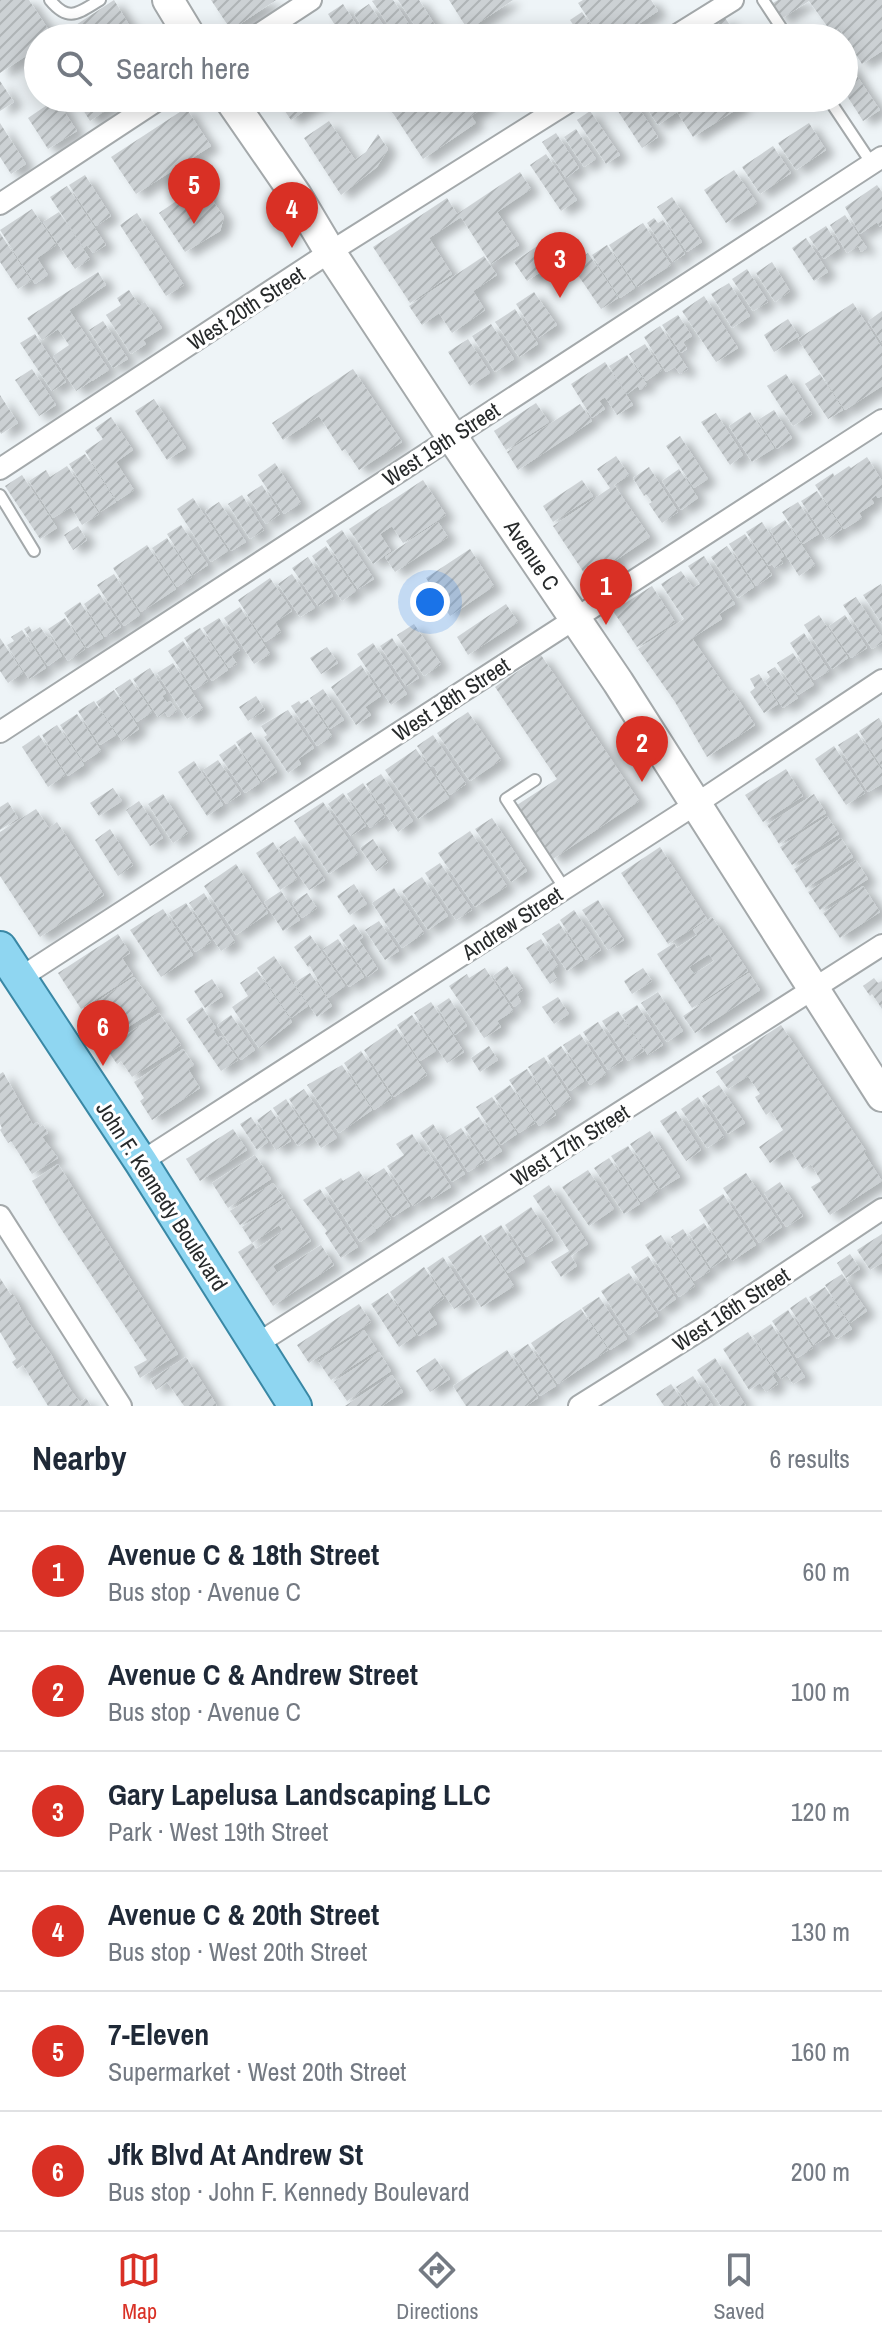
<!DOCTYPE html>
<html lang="en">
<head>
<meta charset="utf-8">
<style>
  :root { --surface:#fff; --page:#f6f6f7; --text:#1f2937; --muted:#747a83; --line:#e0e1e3; --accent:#d93025 }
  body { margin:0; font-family:"Archivo Narrow",sans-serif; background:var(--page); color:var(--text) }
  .you { position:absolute; left:430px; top:602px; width:28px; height:28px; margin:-20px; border:6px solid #fff; border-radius:50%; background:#1a73e8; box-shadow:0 0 0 12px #1a73e833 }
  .badge { display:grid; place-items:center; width:52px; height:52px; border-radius:50%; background:var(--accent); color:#fff; font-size:26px; font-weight:700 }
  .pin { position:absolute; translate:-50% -66px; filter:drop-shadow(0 2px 4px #0008) }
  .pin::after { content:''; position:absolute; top:42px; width:28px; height:24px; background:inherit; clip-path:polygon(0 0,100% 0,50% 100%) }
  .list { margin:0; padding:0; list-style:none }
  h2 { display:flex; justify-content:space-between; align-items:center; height:104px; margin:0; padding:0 32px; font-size:34px }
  h2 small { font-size:26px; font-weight:400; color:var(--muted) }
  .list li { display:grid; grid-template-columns:52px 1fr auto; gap:24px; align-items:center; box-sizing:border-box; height:120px; padding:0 32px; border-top:2px solid var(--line) }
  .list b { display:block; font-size:30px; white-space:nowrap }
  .list p { margin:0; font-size:26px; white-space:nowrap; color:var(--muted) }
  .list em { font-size:26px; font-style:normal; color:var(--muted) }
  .icon { flex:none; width:44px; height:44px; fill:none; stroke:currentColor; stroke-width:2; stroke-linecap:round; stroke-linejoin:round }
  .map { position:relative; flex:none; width:882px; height:1406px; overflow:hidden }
  .search { position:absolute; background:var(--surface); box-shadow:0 4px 20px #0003; left:24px; right:24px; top:24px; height:88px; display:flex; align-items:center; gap:20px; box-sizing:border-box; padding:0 28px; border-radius:44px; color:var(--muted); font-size:30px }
  .sheet { height:824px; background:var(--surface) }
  nav { display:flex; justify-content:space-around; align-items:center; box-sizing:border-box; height:112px; border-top:2px solid var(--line); background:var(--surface); font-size:22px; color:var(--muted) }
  nav a { display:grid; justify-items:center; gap:4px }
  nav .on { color:var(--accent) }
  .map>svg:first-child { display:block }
</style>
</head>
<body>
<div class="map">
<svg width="882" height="1406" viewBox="0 0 882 1406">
  <defs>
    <pattern id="building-hatch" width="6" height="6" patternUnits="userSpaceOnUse" patternTransform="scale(2)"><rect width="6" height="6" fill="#ccd1d4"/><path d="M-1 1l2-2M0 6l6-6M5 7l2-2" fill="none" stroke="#afb4b6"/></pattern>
    <filter id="shadow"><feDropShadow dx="9" dy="5" stdDeviation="4" flood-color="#0004"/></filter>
  </defs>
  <rect width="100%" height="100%" fill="#eef4f7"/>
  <path fill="url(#building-hatch)" fill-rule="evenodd" filter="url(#shadow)" d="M0 0H29L54 38H38V61L32 52 0 73Z
    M114 0 137 38H56Z
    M211 0H276L231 30Z
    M375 0H393L418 38H397L372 1Z
    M398 0H419L437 28 423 38Z
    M449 0H513L468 30Z
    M583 0H651L658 11 618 38H601L578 3Z
    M778 0H882V51L862 64 839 28 832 33 809 1 781 19 771 4Z
    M343 4 365 38H343L328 14Z
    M369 4 392 38H369L354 14Z
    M582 12 599 38H582L570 20Z
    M725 18 739 38H706L703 33Z
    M848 63 880 110 863 121 844 91V66Z
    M0 81 14 102 0 111Z
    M83 98H111L115 104 90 121 78 102Z
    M276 98H324L291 120Z
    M383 98H484L488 105 471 116 476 123 423 159Z
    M624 98H632L658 137 642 148 614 105Z
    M640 98H737L742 106 693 137 677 112 658 125Z
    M56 99 77 131 48 149 28 118Z
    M186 108 211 146 136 194 111 157Z
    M590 111 620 155 606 164 577 120Z
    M329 121 355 160 366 152 378 134 388 149 377 167 341 195 304 138Z
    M0 123 26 164 11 174 0 157Z
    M809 123 826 150 796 170 778 143Z
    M576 129 596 159 584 167 564 137Z
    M556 133 579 168 566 178 542 142Z
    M773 146 791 173 760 194 742 167Z
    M546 154 577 200 561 211 530 165Z
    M734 170 757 203 726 223 704 190Z
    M520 172 531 189 497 212 519 245 491 264 461 217 429 238 452 274 410 303 373 247 447 198 457 214Z
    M85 175 111 216 96 226 69 185Z
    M201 184 224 217 220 231 185 252 159 213Z
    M877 185 882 192V225L880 227 877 222 860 234 845 207Z
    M67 186 106 245 93 253 87 245 84 248 50 197Z
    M672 197 702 242 687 252 657 207Z
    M32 209 56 245 37 258 48 275 35 284 0 230Z
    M59 212 90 259 75 269 43 222Z
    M137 213 184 285 166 296 120 225Z
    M845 215 867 248 861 252 858 246 847 253 830 225Z
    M654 218 658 223 663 220 685 254 673 262 647 223Z
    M643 223 671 265 637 287 609 245Z
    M826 226 840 248 824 259 809 237Z
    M0 233 31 281 18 289 0 262Z
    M552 236 565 256 527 281 514 262Z
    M806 238 828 272 814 281 792 248Z
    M607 245 635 288 620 298 592 255Z
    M588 253 618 298 601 309 571 265Z
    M484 256 497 275 473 291 485 310 452 333 439 313 422 325 409 306Z
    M772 262 790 291 775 302 756 273Z
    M747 269 768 302 753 311 732 279Z
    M98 272 106 285 69 310 109 370 92 381 76 357 91 381 76 391 53 356 69 345 58 329 42 340 27 318Z
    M729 283 750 316 732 328 711 294Z
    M129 290 139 305 145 302 162 328 143 340 146 344 131 354 106 315 121 305 117 298Z
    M534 292 557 325 538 338 516 304Z
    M704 296 738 348 716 362 682 311Z
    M853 303 882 348V386L845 410 798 339Z
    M515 309 538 344 519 357 495 322Z
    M882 311V343L868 321Z
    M678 315 692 336 683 342 687 349 681 353 662 325Z
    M788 319 799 336 774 352 764 335Z
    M103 321 128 359 113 368 89 330Z
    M491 324 514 359 495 372 472 336Z
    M660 326 688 369 680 374 675 367 666 372 644 337Z
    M35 334 66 382 52 391 20 343Z
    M468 339 490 373 470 386 448 352Z
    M645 344 662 370 646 381 629 354Z
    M627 355 647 385 640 390 638 386 627 394 609 366Z
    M605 362 633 405 617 415 605 397 599 401 605 409 592 418 571 384Z
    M32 369 56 405 39 416 15 380Z
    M353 369 402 442 359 470 345 449 342 451 319 416 283 440 272 423Z
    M786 374 812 414 793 426 767 386Z
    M820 374 843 410 828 419 805 384Z
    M0 395 18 423 1 434 0 431Z
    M154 399 186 448 167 460 135 411Z
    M536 403 549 422 506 450 494 431Z
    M580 404 592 421 518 470 507 452Z
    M774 410 792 438 777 449 758 420Z
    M750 412 774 448 752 462 729 426Z
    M716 413 743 455 730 465 701 422Z
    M111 417 133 450 116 462 134 490 117 501 85 451 103 439 95 428Z
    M680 436 708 479 694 488 666 446Z
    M85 454 116 502 100 512 69 464Z
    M616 456 629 475 614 485 650 537 588 579 553 526 610 488 597 469Z
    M867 457 882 481V496L878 498 876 495 871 499 874 503 859 513 862 518 844 529 815 485 833 473 834 476 849 466 851 468Z
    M275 463 301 503 284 514 258 475Z
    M67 466 99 514 82 525 71 507 53 518 29 481 46 470 50 477Z
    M649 467 678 512 662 523 649 504 652 502 646 494 644 496 633 478Z
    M679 469 698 498 681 510 662 481Z
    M22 475 57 528 40 539 5 486Z
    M423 480 446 515 403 543 392 526 380 534 391 551 373 564 349 529Z
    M582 480 593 496 553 522 543 506Z
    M262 485 280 514 266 524 247 495Z
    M817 491 842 529 826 540 801 501Z
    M242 495 264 530 250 539 228 504Z
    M193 498 228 551 211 562 177 509Z
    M219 502 246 542 231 551 205 511Z
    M798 502 819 534 803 544 782 512Z
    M785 520 815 565 799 576 770 530Z
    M438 522 448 537 395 572 385 557Z
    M762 522 784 556 780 559 783 563 775 568 772 564 769 566 746 532Z
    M181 525 208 565 193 575 167 534Z
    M78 526 87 540 73 550 64 535Z
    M342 530 374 579 358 589 326 541Z
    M745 534 772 575 756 586 729 544Z
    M167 538 192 577 177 587 152 548Z
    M147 545 176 589 141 612 113 568Z
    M326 546 356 591 342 601 312 556Z
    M727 546 754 587 738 598 711 557Z
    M470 549 494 586 450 616 426 578Z
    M704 556 735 604 719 614 722 619 692 638 729 692 732 690 755 725 707 757 675 702 638 649 684 619 661 584 681 571 693 588 700 584 688 566Z
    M308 557 333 596 318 606 292 568Z
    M114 574 140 615 124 626 97 585Z
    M292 574 315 608 300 617 278 584Z
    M270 578 292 611 275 622 281 632 265 642 238 600Z
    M881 584 882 586V624L863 595Z
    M652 586 675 622 637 647 613 611Z
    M99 593 121 627 105 637 84 604Z
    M856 597 882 637V643L872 649 843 605Z
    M80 602 103 638 87 648 64 613Z
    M506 604 518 622 468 655 457 637Z
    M240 607 270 654 254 664 224 618Z
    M819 615 848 658 832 669 804 625Z
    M845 615 867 648 851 658 829 626Z
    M65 618 85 649 68 661 48 629Z
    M219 618 240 650 231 655 237 664 229 668 203 628Z
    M414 624 441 664 424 676 397 635Z
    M29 626 32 632 40 627 48 638 50 637 62 656 48 666 24 629Z
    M200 628 228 670 212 681 184 638Z
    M22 630 46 668 29 679 7 645 14 641 11 637Z
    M804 633 829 671 814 680 790 643Z
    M0 638 23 673 8 683 0 671Z
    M392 638 419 678 406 686 380 646Z
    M183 641 208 681 194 690 168 651Z
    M373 643 407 694 391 705 357 654Z
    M327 647 338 663 321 674 310 658Z
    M793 653 814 685 798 695 777 663Z
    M541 655 639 801 553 859 517 805 557 779 495 687Z
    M173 663 203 709 187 719 157 673Z
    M361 665 381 696 365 707 371 715 356 725 331 687Z
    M775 667 798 698 783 708 765 681 770 677 767 672Z
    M150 668 166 693 162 696 167 703 170 701 177 711 168 717 165 712 158 717 133 679Z
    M759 674 778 704 764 713 750 692 755 688 750 679Z
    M130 679 152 712 137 722 115 689Z
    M323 689 344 720 330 729 310 698Z
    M114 690 139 729 122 741 96 702Z
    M256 696 265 710 248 721 239 707Z
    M308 700 332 736 317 746 291 706 299 701 301 704Z
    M94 701 116 735 100 745 78 711Z
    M288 710 314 748 298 759 301 764 288 773 264 737 267 735 261 726Z
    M468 712 501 760 470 781 437 733Z
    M77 714 101 751 84 762 60 725Z
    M879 718 882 723V767L859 731Z
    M57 725 84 765 68 776 42 735Z
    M251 732 277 772 262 782 236 742Z
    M857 733 882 771V784L868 792 838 745Z
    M39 735 65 775 48 787 22 747Z
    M433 735 466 784 450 795 436 774 438 773 434 766 431 767 417 746Z
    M235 744 260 783 245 793 219 755Z
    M834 746 865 793 846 805 815 759Z
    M416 749 449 798 418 819 385 770Z
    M218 760 241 794 226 804 203 770Z
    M194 761 223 805 207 816 178 772Z
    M786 769 803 796 763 822 745 795Z
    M381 774 413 821 398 832 384 811 387 809 382 802 379 804 366 784Z
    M363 783 385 817 370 828 347 794Z
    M113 788 122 801 99 816 90 803Z
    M343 793 366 826 351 836 328 804Z
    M163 794 188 833 173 843 148 804Z
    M814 794 826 813 779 844 767 825Z
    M139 801 163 838 150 846 126 810Z
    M8 802 18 818 0 830V807Z
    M323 802 358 854 329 874 294 821Z
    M36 809 49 828 57 822 104 895 40 937 0 876V832Z
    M827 816 839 834 792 865 780 847Z
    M492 818 527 871 511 882 475 829Z
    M110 829 133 865 118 876 95 840Z
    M470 831 507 886 475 907 438 853Z
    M295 836 325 880 309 890 279 847Z
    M841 838 853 857 806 888 794 869Z
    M373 839 388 862 376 871 360 848Z
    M273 842 297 879 280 890 256 853Z
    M660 847 707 919 668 944 621 873Z
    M856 860 868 879 820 910 808 892Z
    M440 863 472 910 456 920 425 873Z
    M236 864 268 913 236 935 204 886Z
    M422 877 448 916 428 930 402 891Z
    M354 884 367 904 350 915 337 896Z
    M863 886 880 912 840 938 823 913Z
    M394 888 424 933 402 948 372 903Z
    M281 891 300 920 283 931 264 902Z
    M204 893 235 942 221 951 189 903Z
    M307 893 317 908 302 918 292 903Z
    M598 900 624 940 608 950 582 910Z
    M186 903 211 942 195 952 169 913Z
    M163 909 193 955 161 977 130 930Z
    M574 910 601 950 586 960 560 920Z
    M712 917 748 971 692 1008 657 954 674 943 677 948 697 935 693 930ZM709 954 714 961 694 974 689 967Z
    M379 921 399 951 385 960 365 930Z
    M559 923 583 960 567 971 542 934Z
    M354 924 363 937 359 940 378 969 367 977 339 935Z
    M118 934 130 953 122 958 133 975 81 1009 58 973Z
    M310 935 345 986 328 998 310 966 308 967 294 947Z
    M338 939 364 977 349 987 323 949Z
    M541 939 558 966 552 970 557 979 550 984 526 948Z
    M274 956 308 1006 291 1018 257 968Z
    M507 966 523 990 517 994 521 1002 514 1007 493 976Z
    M485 968 513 1011 497 1021 501 1027 484 1038 449 986 467 974 469 978Z
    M643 968 652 981 632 994 624 981Z
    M257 971 292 1022 259 1048 232 1007 248 996 240 983Z
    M310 973 332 1006 317 1017 294 983Z
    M749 973 760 990 695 1033 683 1016Z
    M134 977 157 1008 104 1043 83 1011Z
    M874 978 878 983 882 981V1009L872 994 870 996 863 986Z
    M212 979 223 996 205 1008 194 991Z
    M658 992 683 1031 667 1042 641 1003Z
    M558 997 569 1014 554 1024 542 1007Z
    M449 998 467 1026 455 1035 437 1006Z
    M431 1002 464 1052 447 1063 414 1013Z
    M637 1005 663 1045 648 1055 622 1015Z
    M202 1007 216 1028 213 1030 218 1038 221 1036 238 1060 221 1071 186 1019Z
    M618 1011 644 1051 628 1061 602 1021Z
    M159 1013 181 1045 132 1077 121 1061 117 1064 106 1048Z
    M231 1015 255 1050 241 1060 217 1025Z
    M412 1015 436 1051 420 1061 397 1025Z
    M598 1022 623 1060 608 1070 583 1032Z
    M781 1025 866 1151 864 1153 882 1181 830 1215 811 1187 821 1181 811 1164 803 1169 790 1149 770 1163 759 1147 783 1130 771 1111 766 1115 755 1097 760 1094 748 1076 728 1089 716 1072 734 1060 732 1057Z
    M396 1028 427 1075 394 1097 364 1050Z
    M580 1034 606 1074 590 1085 563 1045Z
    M489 1046 498 1060 480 1072 471 1058Z
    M561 1046 584 1081 570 1091 547 1056Z
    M183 1049 194 1065 188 1069 200 1088 152 1120 140 1101 144 1098 134 1082Z
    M361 1051 392 1098 374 1110 344 1063Z
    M544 1057 571 1099 555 1110 528 1067Z
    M342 1065 372 1110 339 1133 307 1085Z
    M527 1069 556 1115 539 1126 509 1080Z
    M3 1072 33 1125 37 1122 40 1127 43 1125 48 1133 42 1137 58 1158 32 1174 11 1141 8 1143 0 1130 2 1128 0 1124V1074Z
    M510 1085 535 1123 519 1133 494 1096Z
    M719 1085 745 1123 728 1134 702 1096Z
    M304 1089 337 1138 321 1148 289 1099Z
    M492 1097 517 1134 501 1145 476 1107Z
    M698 1097 724 1137 707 1148 681 1109Z
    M286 1099 311 1137 298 1146 273 1108Z
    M271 1110 291 1141 276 1150 257 1120Z
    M676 1111 701 1150 686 1161 660 1121Z
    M251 1117 268 1142 257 1150 240 1124Z
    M479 1117 502 1151 487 1161 464 1127Z
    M433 1124 465 1174 452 1182 420 1133Z
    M461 1128 484 1162 468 1172 446 1138Z
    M233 1129 247 1150 200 1181 186 1159Z
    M650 1131 680 1177 660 1189 630 1144Z
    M412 1134 425 1153 427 1151 451 1187 432 1199 430 1195 413 1206 387 1166 404 1155 396 1144Z
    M628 1146 658 1191 641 1202 611 1156Z
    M255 1155 271 1179 228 1208 212 1183Z
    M609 1158 640 1204 624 1214 594 1168Z
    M58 1164 178 1354 140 1378 134 1367 147 1360 57 1223 32 1181Z
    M384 1168 410 1206 393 1217 367 1179Z
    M588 1170 614 1209 589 1226 562 1187Z
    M359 1171 391 1219 376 1229 362 1210 376 1231 360 1242 325 1188 341 1178 343 1181Z
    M746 1173 782 1227 759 1243 723 1188Z
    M780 1182 803 1216 786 1227 764 1193Z
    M273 1183 283 1197 240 1225 230 1211Z
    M549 1185 588 1244 571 1256 577 1266 561 1277 551 1262 569 1251 533 1196Z
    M320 1189 358 1247 341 1258 325 1233 327 1231 303 1200Z
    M723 1194 756 1245 732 1261 699 1210Z
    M284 1199 311 1241 273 1266 277 1273 321 1245 334 1265 273 1306 238 1252 252 1243 256 1249 283 1231 279 1225 252 1243 242 1227Z
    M531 1207 553 1240 526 1257 505 1225Z
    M704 1223 727 1257 711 1268 689 1233Z
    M501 1225 525 1262 508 1273 484 1236Z
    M683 1229 710 1271 694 1281 671 1246 675 1243 671 1237Z
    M882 1234V1263L870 1270 857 1250Z
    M481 1235 514 1286 481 1307 448 1257Z
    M661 1235 695 1286 679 1297 645 1245Z
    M850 1254 860 1269 846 1278 837 1263Z
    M648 1256 676 1299 659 1311 631 1267Z
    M443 1257 470 1299 454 1309 427 1268Z
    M424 1267 444 1298 428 1310 437 1324 419 1336 390 1292Z
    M629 1273 658 1316 629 1335 601 1291Z
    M842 1274 867 1311 850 1323 825 1285Z
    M0 1278 11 1295 13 1294 27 1320 52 1356 61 1374 72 1392 80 1402 86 1398 91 1406H48L23 1365 17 1369 12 1362 16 1359 0 1332Z
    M825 1287 852 1329 837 1339 809 1297Z
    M388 1293 416 1335 399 1347 371 1304Z
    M599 1297 627 1339 610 1350 582 1308Z
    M806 1297 830 1335 814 1345 790 1308Z
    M359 1304 371 1322 309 1363 297 1345Z
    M581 1309 608 1350 558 1384 531 1343Z
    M788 1310 813 1348 797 1358 772 1321Z
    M771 1324 805 1377 793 1384 787 1375 781 1379 753 1336Z
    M364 1330 377 1350 331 1380 318 1361Z
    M748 1332 775 1373 772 1375 778 1384 766 1392 760 1383 749 1390 723 1349Z
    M528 1344 556 1386 540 1396 513 1354Z
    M507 1350 538 1398 526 1406H466L453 1386Z
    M379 1352 391 1371 347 1401 334 1382Z
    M186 1357 211 1396 217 1406H184L167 1382 156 1390 150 1380Z
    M435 1358 450 1379 430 1392 416 1371Z
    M715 1358 746 1406H721L697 1370Z
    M392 1375 403 1392 382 1406H345Z
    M693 1376 713 1406H689L676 1387Z
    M671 1384 686 1406H664L656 1394Z"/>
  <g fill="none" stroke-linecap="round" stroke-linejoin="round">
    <g stroke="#a4a9ab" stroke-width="14">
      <path id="service" d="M50 0C69 23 78 13 100 0
        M763 0 788 38
        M828 98 872 164
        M0 495 34 551
        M535 780 506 799 565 889"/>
    </g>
    <g stroke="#a4a9ab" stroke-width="24">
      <path id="minor" d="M253 38 311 0
        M672 38 733 0
        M0 204 161 98
        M0 469 330 252 575 98
        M0 732 882 157
        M20 978 882 420
        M141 1162 696 804 882 680
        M0 1216 121 1406
        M257 1344 882 945
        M579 1406 705 1327 882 1209"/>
    </g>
    <g stroke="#a4a9ab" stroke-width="34">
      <path id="secondary" d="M168 0 191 38
        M229 98 296 195 330 252 452 437 618 682 882 1096"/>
    </g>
    <g stroke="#3a88a5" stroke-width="36">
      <path id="primary" d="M0 948 141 1162 295 1406"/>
    </g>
    <use href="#service" stroke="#fff" stroke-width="10"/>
    <use href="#minor" stroke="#fff" stroke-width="20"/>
    <use href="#secondary" stroke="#fff" stroke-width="30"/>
    <use href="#primary" stroke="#8fd6f1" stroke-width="32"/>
  </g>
  <g text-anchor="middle" stroke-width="6" stroke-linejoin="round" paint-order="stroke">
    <g font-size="22" fill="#272a2b" stroke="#fff">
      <text transform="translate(246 308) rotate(-33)" y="8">West 20th Street</text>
      <text transform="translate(441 444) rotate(-33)" y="8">West 19th Street</text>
      <text transform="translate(532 555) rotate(56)" y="8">Avenue C</text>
      <text transform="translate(451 699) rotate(-33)" y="8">West 18th Street</text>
      <text transform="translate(512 923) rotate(-33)" y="8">Andrew Street</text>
      <text transform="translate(570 1145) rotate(-32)" y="8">West 17th Street</text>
      <text transform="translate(162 1196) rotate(57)" y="8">John F. Kennedy Boulevard</text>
      <text transform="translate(731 1309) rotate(-33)" y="8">West 16th Street</text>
    </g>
  </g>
</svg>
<div class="you"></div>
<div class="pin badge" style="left:606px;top:625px">1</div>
<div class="pin badge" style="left:642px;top:782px">2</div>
<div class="pin badge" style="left:560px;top:298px">3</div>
<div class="pin badge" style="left:292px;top:248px">4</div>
<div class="pin badge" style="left:194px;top:224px">5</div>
<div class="pin badge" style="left:103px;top:1066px">6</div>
<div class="search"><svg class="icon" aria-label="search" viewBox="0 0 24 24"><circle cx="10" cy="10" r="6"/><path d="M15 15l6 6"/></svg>Search here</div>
</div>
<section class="sheet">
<h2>Nearby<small>6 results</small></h2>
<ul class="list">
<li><span class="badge">1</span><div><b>Avenue C &amp; 18th Street</b><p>Bus stop · Avenue C</p></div><em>60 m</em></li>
<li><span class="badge">2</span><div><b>Avenue C &amp; Andrew Street</b><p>Bus stop · Avenue C</p></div><em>100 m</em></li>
<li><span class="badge">3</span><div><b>Gary Lapelusa Landscaping LLC</b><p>Park · West 19th Street</p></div><em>120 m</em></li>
<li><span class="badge">4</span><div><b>Avenue C &amp; 20th Street</b><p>Bus stop · West 20th Street</p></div><em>130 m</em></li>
<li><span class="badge">5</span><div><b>7-Eleven</b><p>Supermarket · West 20th Street</p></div><em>160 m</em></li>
<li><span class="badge">6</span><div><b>Jfk Blvd At Andrew St</b><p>Bus stop · John F. Kennedy Boulevard</p></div><em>200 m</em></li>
</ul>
</section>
<nav>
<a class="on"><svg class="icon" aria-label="map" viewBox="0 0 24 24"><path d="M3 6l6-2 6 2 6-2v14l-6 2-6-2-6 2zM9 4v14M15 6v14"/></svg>Map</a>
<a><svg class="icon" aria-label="directions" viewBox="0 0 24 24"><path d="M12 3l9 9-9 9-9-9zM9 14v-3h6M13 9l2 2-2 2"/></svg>Directions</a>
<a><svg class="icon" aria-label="saved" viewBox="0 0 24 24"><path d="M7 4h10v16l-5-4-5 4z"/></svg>Saved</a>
</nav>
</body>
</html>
